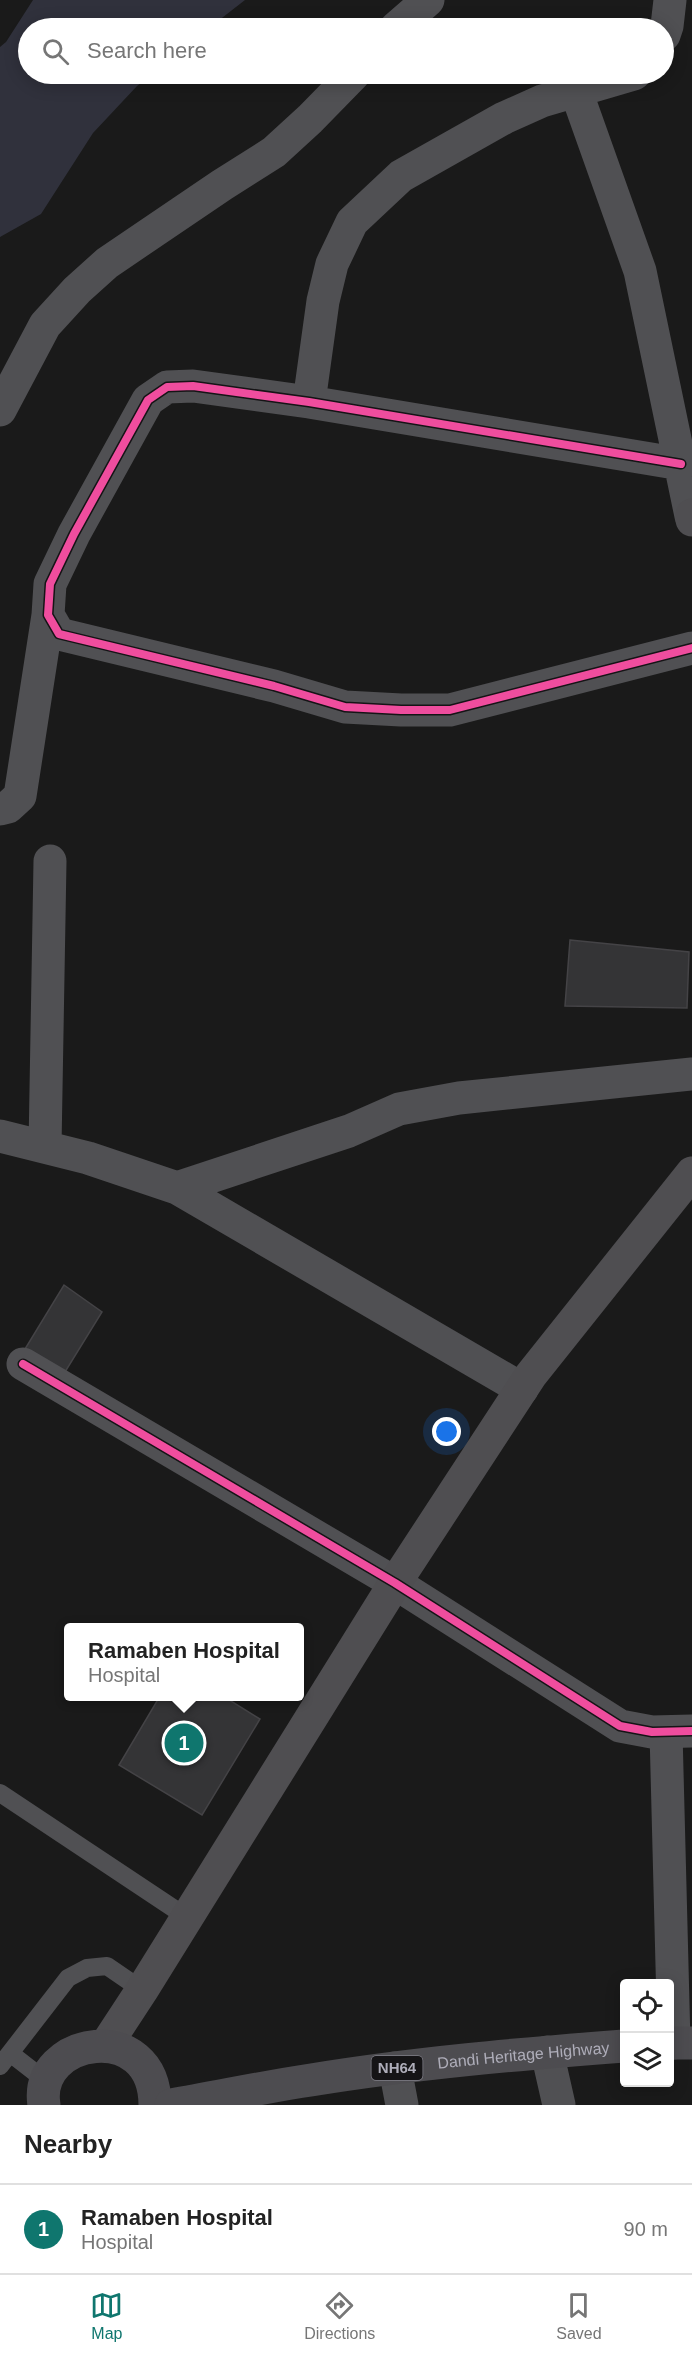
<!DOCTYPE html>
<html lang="en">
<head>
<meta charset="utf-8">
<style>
  :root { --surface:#fff; --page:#f2f2f2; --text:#222; --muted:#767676; --line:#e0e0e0; --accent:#0f766e }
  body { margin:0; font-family:Arial,sans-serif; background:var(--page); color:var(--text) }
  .controls { position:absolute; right:18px; bottom:18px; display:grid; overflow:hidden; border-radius:6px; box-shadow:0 3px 15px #0003 }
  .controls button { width:54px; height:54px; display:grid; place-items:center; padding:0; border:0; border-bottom:2px solid var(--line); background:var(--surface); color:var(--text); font:30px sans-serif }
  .you { position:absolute; left:447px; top:1432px; width:21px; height:21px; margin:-15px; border:4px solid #fff; border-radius:50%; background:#1a73e8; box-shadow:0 0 0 9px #1a73e833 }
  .badge { display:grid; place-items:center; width:39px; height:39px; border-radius:50%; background:var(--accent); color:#fff; font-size:20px; font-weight:700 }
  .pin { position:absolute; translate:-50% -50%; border:3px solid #fff; box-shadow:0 2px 6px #0006 }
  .popup { position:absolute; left:64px; top:1623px; width:240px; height:78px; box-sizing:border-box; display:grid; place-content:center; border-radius:6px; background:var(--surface); filter:drop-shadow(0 2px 4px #0005); font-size:20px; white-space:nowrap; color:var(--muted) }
  .popup b { font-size:22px; color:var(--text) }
  .popup::after { content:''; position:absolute; left:50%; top:100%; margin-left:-12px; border:12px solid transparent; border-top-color:var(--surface) }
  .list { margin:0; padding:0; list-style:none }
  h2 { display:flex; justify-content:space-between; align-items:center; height:78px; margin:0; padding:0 24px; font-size:26px }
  h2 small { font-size:20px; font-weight:400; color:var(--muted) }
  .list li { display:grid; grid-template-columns:39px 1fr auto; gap:18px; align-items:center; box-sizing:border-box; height:90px; padding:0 24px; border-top:2px solid var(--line) }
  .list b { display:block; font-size:22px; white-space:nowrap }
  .list p { margin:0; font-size:20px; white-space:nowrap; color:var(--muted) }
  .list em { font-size:20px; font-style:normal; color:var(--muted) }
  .icon { flex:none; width:33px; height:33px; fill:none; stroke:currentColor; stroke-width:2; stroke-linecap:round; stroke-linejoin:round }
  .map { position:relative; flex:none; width:692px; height:2105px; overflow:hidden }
  .search { position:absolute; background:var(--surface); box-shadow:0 3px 15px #0003; left:18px; right:18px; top:18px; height:66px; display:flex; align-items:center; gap:15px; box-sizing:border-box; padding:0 21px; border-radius:33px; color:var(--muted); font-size:22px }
  .sheet { height:168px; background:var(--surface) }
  nav { display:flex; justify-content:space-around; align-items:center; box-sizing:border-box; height:84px; border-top:2px solid var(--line); background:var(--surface); font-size:16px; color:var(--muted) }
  nav a { display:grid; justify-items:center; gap:3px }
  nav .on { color:var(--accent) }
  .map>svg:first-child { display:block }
</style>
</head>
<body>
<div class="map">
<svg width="692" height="2105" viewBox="0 0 692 2105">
  <rect width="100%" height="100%" fill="#1a1a1a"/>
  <path fill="#30313c" d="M33 0H245L209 28H28V74H152L137 86 93 133 41 214 0 237V47L6 42Z"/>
  <path fill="#343436" stroke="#444346" stroke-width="1.5" d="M570 940 689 952 687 1008 565 1006Z
    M64 1285 102 1312 65 1372 25 1349Z
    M160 1696H223L260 1719 202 1815 119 1765Z"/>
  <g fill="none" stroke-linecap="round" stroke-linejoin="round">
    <path stroke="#505053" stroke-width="18" d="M0 1793 188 1918
      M10 2053 46 2081
      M0 2066 68 1978 87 1968 107 1966 142 1990"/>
    <path stroke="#505053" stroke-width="33" d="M396 28 428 0
      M664 35 667 26 670 0
      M576 91 640 271 691 516
      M309 402 323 301 332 264 352 222 401 176 504 118 542 101 634 74
      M0 410 45 325 77 290 107 263 222 185 274 152 310 119 354 74
      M681 464 309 402 193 386 167 387 148 400 74 534 50 584 48 615 59 634 274 686 345 707 401 710H450L692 648
      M0 809 8 807 20 796 48 615
      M0 1136 88 1158 177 1188 522 1389
      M45 1147 50 861
      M177 1188 349 1131 399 1109 459 1098 692 1074
      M23 1364 395 1583 620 1726 652 1732 692 1731
      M666 1732 674 2043
      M547 2052 559 2105
      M395 2068 402 2105"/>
    <path stroke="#4f4e51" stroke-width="33" d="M692 515V520
      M106 2045 142 1990 395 1583 531 1375 692 1173"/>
    <g stroke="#4d4c50" stroke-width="33">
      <path d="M670 2043H692"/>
      <path d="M44 2105C33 2037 155 2017 155 2105"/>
      <path id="s1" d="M171 2105C218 2097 264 2087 311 2080 415 2063 520 2054 624 2046"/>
    </g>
    <g stroke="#151416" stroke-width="11">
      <path id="cycleway" d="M681 464 309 402 193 386 167 387 148 400 74 534 50 584 48 615 59 634 274 686 345 707 401 710H450L692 648
        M23 1364 395 1583 620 1726 652 1732 692 1731"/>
    </g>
    <use href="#cycleway" stroke="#ef4d9e" stroke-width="8"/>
  </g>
  <g text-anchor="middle" stroke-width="6" stroke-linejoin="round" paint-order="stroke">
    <rect fill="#151416" stroke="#807f88" stroke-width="1.5" x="371.5" y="2056" width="51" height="24" rx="4.5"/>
    <g font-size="15" font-weight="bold" fill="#aeadb9">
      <text x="397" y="2073">NH64</text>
    </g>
    <g font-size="16" fill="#aeadb9" stroke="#151416">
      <text dy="6" stroke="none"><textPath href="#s1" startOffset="356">Dandi Heritage Highway</textPath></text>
    </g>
  </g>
</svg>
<div class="controls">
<button><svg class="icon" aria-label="locate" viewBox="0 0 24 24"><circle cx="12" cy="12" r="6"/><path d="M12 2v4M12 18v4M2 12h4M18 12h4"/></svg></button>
<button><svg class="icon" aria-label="layers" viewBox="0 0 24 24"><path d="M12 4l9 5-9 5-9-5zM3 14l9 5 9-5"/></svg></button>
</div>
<div class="you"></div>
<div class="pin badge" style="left:184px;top:1743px">1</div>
<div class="popup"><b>Ramaben Hospital</b>Hospital</div>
<div class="search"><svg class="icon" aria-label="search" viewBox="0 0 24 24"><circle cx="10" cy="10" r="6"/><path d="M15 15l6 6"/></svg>Search here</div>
</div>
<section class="sheet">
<h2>Nearby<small></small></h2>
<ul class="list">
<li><span class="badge">1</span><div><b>Ramaben Hospital</b><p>Hospital</p></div><em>90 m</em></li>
</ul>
</section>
<nav>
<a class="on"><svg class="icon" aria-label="map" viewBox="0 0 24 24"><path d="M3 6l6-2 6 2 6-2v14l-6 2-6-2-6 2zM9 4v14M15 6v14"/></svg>Map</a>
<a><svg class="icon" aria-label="directions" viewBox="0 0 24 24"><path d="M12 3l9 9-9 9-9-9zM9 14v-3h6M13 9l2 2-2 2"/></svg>Directions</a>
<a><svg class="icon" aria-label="saved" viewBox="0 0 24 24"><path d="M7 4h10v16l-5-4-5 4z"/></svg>Saved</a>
</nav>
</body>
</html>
